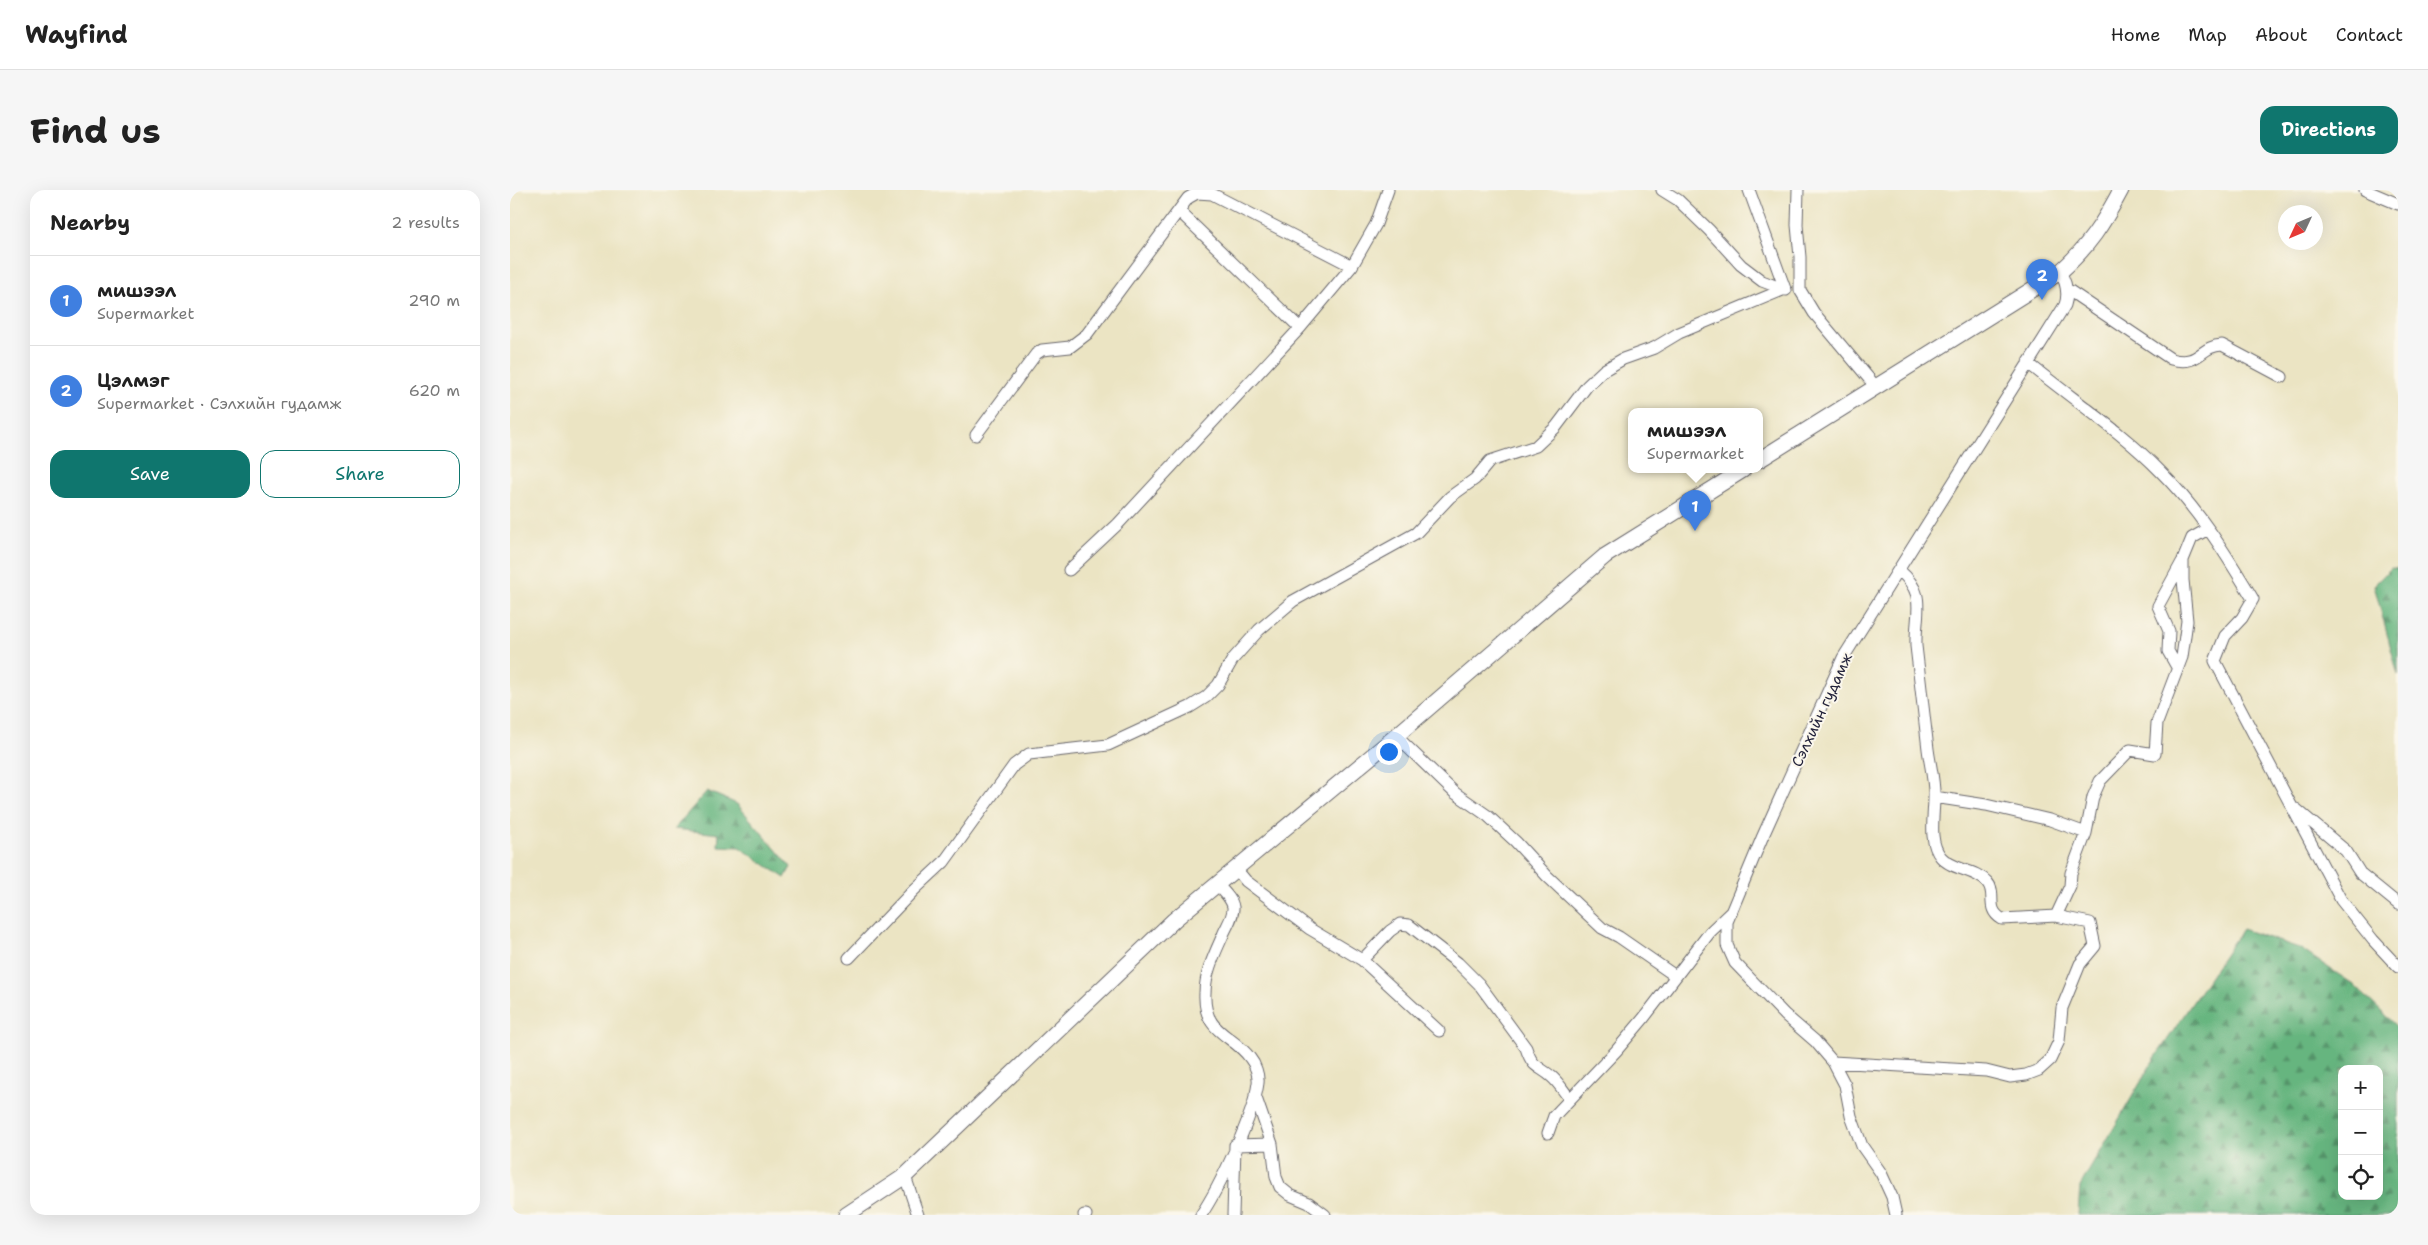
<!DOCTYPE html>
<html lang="en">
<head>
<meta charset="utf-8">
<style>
  :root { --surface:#fff; --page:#f6f6f6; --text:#222; --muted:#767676; --line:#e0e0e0; --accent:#0f766e }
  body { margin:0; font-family:"Shantell Sans",sans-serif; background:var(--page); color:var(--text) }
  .controls { position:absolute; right:15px; bottom:15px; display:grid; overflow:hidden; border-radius:10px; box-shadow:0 5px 20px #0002 }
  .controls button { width:45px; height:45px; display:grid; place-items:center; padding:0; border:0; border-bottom:1px solid var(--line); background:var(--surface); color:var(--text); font:25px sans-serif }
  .compass { position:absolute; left:1768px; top:15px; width:45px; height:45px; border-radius:50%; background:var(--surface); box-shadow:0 5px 20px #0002; rotate:226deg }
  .you { position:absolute; left:878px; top:561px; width:18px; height:18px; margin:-12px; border:4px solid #fff; border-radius:50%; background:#1a73e8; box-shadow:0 0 0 8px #1a73e833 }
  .badge { display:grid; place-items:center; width:32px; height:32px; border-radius:50%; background:var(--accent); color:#fff; font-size:16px; font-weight:700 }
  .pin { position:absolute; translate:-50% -41px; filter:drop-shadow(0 1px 2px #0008) }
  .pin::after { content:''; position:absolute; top:26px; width:18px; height:15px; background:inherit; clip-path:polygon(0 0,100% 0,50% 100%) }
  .popup { position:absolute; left:1118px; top:218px; width:135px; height:65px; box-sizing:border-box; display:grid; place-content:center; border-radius:10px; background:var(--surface); filter:drop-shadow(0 1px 4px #0005); font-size:16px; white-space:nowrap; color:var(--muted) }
  .popup b { font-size:19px; color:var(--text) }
  .popup::after { content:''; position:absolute; left:50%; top:100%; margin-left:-10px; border:10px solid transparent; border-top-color:var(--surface) }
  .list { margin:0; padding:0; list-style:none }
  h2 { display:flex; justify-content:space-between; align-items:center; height:65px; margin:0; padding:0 20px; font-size:21px }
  h2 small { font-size:16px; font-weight:400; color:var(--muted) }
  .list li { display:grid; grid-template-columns:32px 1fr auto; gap:15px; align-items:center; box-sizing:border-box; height:90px; padding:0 20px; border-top:1px solid var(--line) }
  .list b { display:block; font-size:19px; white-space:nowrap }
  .list p { margin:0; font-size:16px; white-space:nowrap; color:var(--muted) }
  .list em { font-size:16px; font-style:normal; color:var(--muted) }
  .actions { display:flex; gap:10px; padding:15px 20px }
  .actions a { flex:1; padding:11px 0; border:1px solid var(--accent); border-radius:15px; text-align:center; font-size:18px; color:var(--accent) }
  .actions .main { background:var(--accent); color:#fff }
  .icon { flex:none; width:28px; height:28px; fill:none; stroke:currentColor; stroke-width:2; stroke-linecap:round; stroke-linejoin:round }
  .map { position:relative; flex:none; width:1888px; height:1025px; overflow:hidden; border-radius:15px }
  header { display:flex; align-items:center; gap:30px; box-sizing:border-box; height:70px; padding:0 25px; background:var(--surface); border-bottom:1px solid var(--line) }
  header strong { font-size:24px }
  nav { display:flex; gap:28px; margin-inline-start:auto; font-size:18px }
  .intro { display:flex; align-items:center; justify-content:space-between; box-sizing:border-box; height:120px; padding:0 30px }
  h1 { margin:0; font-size:35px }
  .button { padding:12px 22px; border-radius:15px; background:var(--accent); color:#fff; font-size:18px; font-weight:700 }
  main { display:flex; gap:30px; padding:0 30px }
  aside { flex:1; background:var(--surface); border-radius:15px; box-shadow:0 5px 20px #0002 }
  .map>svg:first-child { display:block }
</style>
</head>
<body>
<header>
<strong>Wayfind</strong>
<nav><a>Home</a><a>Map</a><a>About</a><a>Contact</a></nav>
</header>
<div class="intro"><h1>Find us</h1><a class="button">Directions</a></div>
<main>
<aside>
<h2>Nearby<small>2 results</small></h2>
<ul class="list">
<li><span class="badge" style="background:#3f7fe0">1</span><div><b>мишээл</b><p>Supermarket</p></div><em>290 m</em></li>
<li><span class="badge" style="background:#3f7fe0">2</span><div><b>Цэлмэг</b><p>Supermarket · Сэлхийн гудамж</p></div><em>620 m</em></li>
</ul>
<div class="actions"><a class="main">Save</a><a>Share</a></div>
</aside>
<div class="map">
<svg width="1888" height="1025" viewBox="0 0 1888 1025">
  <defs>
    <pattern id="forest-firs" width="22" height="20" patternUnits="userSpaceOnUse" patternTransform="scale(1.25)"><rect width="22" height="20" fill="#66b57f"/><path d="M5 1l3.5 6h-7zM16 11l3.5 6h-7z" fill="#549369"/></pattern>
  </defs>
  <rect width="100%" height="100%" fill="#fbf7ec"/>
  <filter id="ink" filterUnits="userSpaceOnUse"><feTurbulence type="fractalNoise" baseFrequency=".02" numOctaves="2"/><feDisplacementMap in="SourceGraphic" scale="10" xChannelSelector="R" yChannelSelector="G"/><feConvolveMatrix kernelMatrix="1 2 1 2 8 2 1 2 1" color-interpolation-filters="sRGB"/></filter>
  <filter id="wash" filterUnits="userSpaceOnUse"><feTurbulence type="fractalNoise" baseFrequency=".0096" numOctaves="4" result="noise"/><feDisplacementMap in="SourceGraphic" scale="20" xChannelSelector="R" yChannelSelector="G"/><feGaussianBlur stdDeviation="1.12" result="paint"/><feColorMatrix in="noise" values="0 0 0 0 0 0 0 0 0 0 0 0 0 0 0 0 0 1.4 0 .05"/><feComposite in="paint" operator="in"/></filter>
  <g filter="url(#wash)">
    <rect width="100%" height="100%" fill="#ebe4c3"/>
    <path fill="url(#forest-firs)" stroke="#446c5d" fill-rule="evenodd" d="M1881 378 1888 379V485L1864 395Z
      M197 601 227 614 281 677 275 688 229 657 208 656 209 644 164 639Z
      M1732 739 1789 758 1843 794 1888 838V1025H1568L1570 996 1643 871ZM1832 879H1869V1006H1832Z"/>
  </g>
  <g filter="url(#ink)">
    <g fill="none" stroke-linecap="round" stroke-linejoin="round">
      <g stroke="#68666b" stroke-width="13">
        <path id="minor" d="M1152 0 1168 10 1199 40 1231 75 1252 91 1276 100
          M1288 0 1287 35 1290 67V100L1304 123 1366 197
          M1855 0 1888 14
          M670 22 790 138
          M1557 99 1661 169C1690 177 1689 156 1712 155L1772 187
          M1518 173C1562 209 1611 241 1651 282 1688 319 1716 364 1743 409L1732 428 1715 446 1705 471 1831 710 1863 750 1888 777
          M466 245 526 164 532 160 560 157 577 144 678 8 687 3 702 4 842 76
          M559 380 608 334 790 138 842 76 866 34 878 0
          M1667 477 1658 461 1659 441 1648 416 1672 372
          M886 546 945 603 978 626 1006 652 1037 686 1092 738 1109 747 1161 783
          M1424 607 1476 615 1540 630 1576 643 1561 683 1560 696 1546 726
          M1786 619 1836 661 1850 683 1888 714
          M1576 643 1583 607 1590 591 1620 560 1645 564 1647 533 1672 467 1677 431 1673 390V370L1682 348 1698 339
          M726 679 736 691 800 739 852 770 929 841
          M339 768 404 700 434 672 504 575 519 564 598 555 680 517 696 507 708 495 723 469 749 440 783 411 906 343 940 307 965 289 980 271 1026 256 1046 237 1077 196 1094 180 1113 169 1144 158 1169 143 1275 99 1239 0
          M852 770 880 741 890 734 899 735 948 773 969 794 1016 858C1023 879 1028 875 1042 887 1049 893 1054 902 1060 909
          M1323 872 1476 881 1500 887 1516 885 1529 880 1540 870 1549 851 1552 818 1570 774 1585 756 1580 733 1546 726 1492 729C1474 718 1488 704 1477 692 1465 679 1442 680 1431 667 1418 652 1424 626 1424 608 1425 592 1420 575 1418 559 1414 524 1410 490 1406 456 1405 421 1418 405 1389 380
          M745 905 762 954 766 987 770 997 780 1005 799 1013 815 1025
          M1038 943 1044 926 1106 861 1133 829 1200 742 1221 722
          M395 986 408 1025
          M574 1025H576
          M691 1025C709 998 744 925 748 893 749 885 745 874 740 868 723 844 693 844 695 803 695 783 705 763 713 745 716 737 724 726 723 717 722 709 713 701 708 695
          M723 1025 725 955 762 954
          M1386 1025 1382 1007 1371 983 1352 956 1341 926 1335 895 1323 872 1305 851 1275 825 1225 773 1217 755V732L1252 648 1333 468 1555 115C1559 103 1556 92 1550 82"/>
      </g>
      <g stroke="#68666b" stroke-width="17">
        <path id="major" d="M1249 270 1550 82C1579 56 1593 34 1611 0
          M336 1025 395 986 664 730 886 546 1095 366 1233 280"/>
      </g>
      <use href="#minor" stroke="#fff" stroke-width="11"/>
      <use href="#major" stroke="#fff" stroke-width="15"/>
    </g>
  </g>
  <g text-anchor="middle" stroke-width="4" stroke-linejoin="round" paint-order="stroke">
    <g font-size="15" fill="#22223b" stroke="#fbf7ec">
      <text transform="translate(1312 520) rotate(-65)" y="5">Сэлхийн гудамж</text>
    </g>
  </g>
</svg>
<div class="controls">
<button>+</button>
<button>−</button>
<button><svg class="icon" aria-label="locate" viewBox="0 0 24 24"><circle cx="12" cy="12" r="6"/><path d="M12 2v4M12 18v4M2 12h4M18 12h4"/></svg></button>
</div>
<svg class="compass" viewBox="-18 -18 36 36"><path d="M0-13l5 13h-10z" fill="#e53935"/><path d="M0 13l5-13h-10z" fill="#767676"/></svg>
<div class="you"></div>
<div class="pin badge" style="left:1185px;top:341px;background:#3f7fe0">1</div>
<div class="popup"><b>мишээл</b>Supermarket</div>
<div class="pin badge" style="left:1532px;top:110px;background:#3f7fe0">2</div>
</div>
</main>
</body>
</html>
